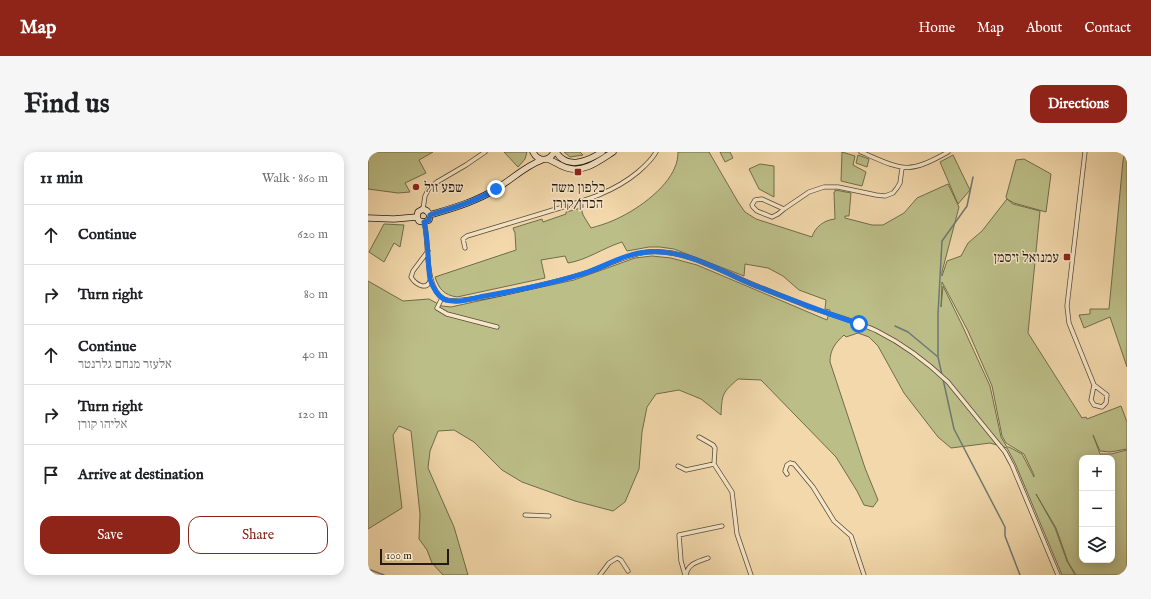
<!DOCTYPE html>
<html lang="en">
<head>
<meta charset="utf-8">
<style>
  :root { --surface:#fff; --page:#f6f6f6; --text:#202124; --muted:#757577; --line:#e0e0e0; --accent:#8f2418 }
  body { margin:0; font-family:"IM FELL English","Frank Ruhl Libre",serif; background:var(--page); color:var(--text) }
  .controls { position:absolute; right:12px; bottom:12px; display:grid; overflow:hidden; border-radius:8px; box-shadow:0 2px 10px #0003 }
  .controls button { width:36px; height:36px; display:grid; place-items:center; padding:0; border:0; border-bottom:1px solid var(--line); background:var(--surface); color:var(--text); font:20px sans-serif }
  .scale { position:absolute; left:12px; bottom:10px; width:69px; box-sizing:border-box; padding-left:4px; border:2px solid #241a11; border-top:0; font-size:11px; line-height:14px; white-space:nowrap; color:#241a11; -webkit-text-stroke:3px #f7e6c8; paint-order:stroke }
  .stop { position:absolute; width:12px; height:12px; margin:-9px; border:3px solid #1a73e8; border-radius:50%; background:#fff }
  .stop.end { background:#1a73e8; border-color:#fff; box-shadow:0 1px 4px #0008 }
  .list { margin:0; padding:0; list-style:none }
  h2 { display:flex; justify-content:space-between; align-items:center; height:52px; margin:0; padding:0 16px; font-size:17px }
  h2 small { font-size:13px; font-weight:400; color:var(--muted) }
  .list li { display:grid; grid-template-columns:26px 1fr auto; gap:12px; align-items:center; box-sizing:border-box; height:60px; padding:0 16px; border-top:1px solid var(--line) }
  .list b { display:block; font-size:15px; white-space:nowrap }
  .list p { margin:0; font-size:13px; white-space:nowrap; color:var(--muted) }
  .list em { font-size:13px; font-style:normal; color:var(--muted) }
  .actions { display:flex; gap:8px; padding:12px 16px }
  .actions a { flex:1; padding:9px 0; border:1px solid var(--accent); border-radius:12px; text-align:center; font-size:14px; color:var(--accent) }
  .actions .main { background:var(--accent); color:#fff }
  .icon { flex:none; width:22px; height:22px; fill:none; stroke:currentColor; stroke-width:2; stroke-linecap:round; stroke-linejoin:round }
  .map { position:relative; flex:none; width:759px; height:423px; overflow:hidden; border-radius:12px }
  header { display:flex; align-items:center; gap:24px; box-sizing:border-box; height:56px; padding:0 20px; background:var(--accent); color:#fff }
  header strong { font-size:19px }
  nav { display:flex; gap:22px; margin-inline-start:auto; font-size:14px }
  .intro { display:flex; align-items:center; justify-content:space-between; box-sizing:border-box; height:96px; padding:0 24px }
  h1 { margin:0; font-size:28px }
  .button { padding:10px 18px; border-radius:12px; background:var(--accent); color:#fff; font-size:14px; font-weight:700 }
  main { display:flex; gap:24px; padding:0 24px }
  aside { flex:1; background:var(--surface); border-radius:12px; box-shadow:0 2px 10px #0003 }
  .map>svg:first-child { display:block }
</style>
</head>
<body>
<header>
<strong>Map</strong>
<nav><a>Home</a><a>Map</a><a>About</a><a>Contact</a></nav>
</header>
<div class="intro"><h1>Find us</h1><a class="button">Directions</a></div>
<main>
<aside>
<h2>11 min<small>Walk · 860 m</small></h2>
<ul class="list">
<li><svg class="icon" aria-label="ahead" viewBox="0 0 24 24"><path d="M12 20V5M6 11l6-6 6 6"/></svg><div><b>Continue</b></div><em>620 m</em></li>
<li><svg class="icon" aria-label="right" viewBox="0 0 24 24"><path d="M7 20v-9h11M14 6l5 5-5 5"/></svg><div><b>Turn right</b></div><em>80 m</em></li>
<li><svg class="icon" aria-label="ahead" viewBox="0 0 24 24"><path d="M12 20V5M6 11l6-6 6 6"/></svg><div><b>Continue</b><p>אלעזר מנחם גלרנטר</p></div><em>40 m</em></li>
<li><svg class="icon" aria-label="right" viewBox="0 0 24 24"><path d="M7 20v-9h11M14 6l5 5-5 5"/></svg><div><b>Turn right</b><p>אליהו קורן</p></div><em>120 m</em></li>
<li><svg class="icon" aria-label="arrive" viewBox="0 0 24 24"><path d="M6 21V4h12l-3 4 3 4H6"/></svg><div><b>Arrive at destination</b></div></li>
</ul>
<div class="actions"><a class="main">Save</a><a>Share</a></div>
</aside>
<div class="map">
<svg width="759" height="423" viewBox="0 0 759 423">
  <rect width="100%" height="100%" fill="#f2d8ab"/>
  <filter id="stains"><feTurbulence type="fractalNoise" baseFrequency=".005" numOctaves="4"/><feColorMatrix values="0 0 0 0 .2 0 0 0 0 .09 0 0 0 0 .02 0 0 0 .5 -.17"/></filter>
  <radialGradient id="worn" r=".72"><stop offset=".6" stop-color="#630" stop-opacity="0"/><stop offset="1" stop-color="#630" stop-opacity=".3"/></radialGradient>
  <path fill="#bcbe88" stroke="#706c4c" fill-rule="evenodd" d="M0 0H65L51 8 58 21 37 31 42 40 30 41 0 37Z
    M136 0H159L157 7 150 15Z
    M196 0H212L215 3 202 5Z
    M310 0H341L370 50 377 60 388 67 444 85C447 75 456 68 467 67L466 40H467V38L483 41 481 64H477V66L504 73H515L536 61 549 46 580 32 591 55 574 120V124L579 109 593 104 600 91 614 79 639 47 638 45 648 8 656 7 683 22 678 60 646 51 639 47 645 52 672 59 660 181 714 266 718 265 719 267 753 254 759 270V297L742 300 732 299 725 283 732 302H743L759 298V423H708L700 410 688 376 668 342 687 376 699 409 707 423H694L647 311 639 296 622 291 583 296 570 285 536 241 510 194 501 185 490 181 478 185 476 183C467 191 462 198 462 210L497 316 510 348 505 355 496 353 489 339 468 305 393 228 370 227C354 241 354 242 353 263L333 247 311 238 288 242 279 255 274 280 271 317 257 350 245 359 207 349 154 330 134 318 106 290 86 278 70 279 62 299 60 316 86 375 100 423H75L64 411 59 398 51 387 52 362 43 279 31 274 25 283 34 356 0 377V129L35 149 61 147 74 154 83 155 206 128 267 106 284 104 303 106 329 113 459 168 462 158 457 157 458 148 431 138 415 124 400 116 377 112 376 124 306 97 292 95H281L259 99 254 90C235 96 219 108 200 111L197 104 173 108 177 126 89 145C76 143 71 137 67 125L148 98 147 81 145 76 174 67 175 70 198 62V60L213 56 215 63 223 76C230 74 237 72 244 69 266 60 298 38 307 15 309 11 310 5 310 0ZM574 130 600 179 624 234 634 284 638 291 656 302 666 323V325L654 302 641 295H639L633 285 622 234 594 173 575 134 573 155ZM714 306H744V408H714Z
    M352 0H362L365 6 357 10Z
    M474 0 487 4 485 13 498 20 494 34 473 29Z
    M757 0H759V215L742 165 716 176 711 163 722 162V157H741L755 9Z
    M490 3 501 7 499 15 488 11Z
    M585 3 602 38 590 52 572 10Z
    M392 12 406 14V45L391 37 381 17Z
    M16 72 36 73 32 95 26 91 16 110 1 100Z"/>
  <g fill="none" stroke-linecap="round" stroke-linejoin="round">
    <path stroke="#6e7873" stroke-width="1.5" d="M527 174 540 180 570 205 574 223
      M570 204V162L574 89 599 54 605 25
      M575 227 586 277 637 375V384L652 423
      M0 417 16 423"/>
    <g stroke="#584a38" stroke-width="5">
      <path id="street" d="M493 0C535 18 539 23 580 0
        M717 0 699 154 701 171 726 233 739 243 738 251 734 255 726 253 723 248 726 233
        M55 57 57 44 61 36 69 30 98 13 117 0
        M416 57 394 47 387 48 384 53 385 55 389 59 404 65 410 62 416 57 441 40 456 35H470L508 43 517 44 525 41 529 36 532 31 534 16
        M56 70C62 91 55 135 76 147 90 155 199 127 220 120 240 113 257 103 279 100 311 96 348 116 377 129 398 138 420 146 441 155 463 163 488 169 509 179 535 192 559 210 580 230L637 300 644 313 690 423
        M97 96 95 87 99 84C123 77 148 69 172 62 207 51 241 44 270 20 277 14 284 8 288 0
        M60 99 45 119 43 125C47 132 58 139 62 129
        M74 146 69 156 79 162 129 175
        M331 285 345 293 347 296 346 312 364 340 369 382 383 423
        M310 314 318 318 346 312
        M419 322 417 319 419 313 422 311 426 312 445 335 466 369 483 384 496 423
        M157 363 181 364
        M232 423 241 411 249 406 253 408 260 419
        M317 423 313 409 311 383 354 374
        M318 423C320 411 330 410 340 406"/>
    </g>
    <g stroke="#241a11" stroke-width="7">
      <path id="secondary" d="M165 0C170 10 181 10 186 0
        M188 0C199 18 220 9 234 0
        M179 7C186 9 192 14 199 16 216 21 231 9 245 0
        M62 63C85 56 107 50 128 37 143 28 157 14 174 8
        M49 65 50 60 55 57 59 59 62 63
        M49 65 51 69 56 70 61 68 62 63
        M0 66 26 67 49 65"/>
    </g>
    <use href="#street" stroke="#f7e6c8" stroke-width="3.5"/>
    <use href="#secondary" stroke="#f7e6c8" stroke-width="5.5"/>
  </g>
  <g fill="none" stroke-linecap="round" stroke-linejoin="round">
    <path stroke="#1a73e8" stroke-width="5" d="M128 37C107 50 85 56 62 63L61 68 56 70C61 89 59 108 62 127 64 135 71 146 78 148 90 152 105 146 117 144 151 138 188 131 220 120 240 113 258 101 280 100 316 97 351 118 383 132 419 146 454 160 491 172"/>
  </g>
  <g fill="#8f2418" stroke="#f7e6c8" stroke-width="1.5">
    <rect x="206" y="16" width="8" height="8" rx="2"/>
    <circle cx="48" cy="35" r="4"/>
    <rect x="695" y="101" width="8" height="8" rx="2"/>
  </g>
  <g text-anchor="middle" stroke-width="3" stroke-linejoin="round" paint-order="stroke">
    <g font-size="14" fill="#241a11" stroke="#f7e6c8" text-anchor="start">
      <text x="56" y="40">שפע זול</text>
      <text x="210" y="40" text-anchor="middle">כלפון משה<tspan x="210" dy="16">הכהן/קורן</tspan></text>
      <text x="691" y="110" text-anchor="end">עמנואל זיסמן</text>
    </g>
  </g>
  <rect width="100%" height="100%" filter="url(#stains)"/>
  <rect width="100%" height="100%" fill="url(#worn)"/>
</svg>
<div class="controls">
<button>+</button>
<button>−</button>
<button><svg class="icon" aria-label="layers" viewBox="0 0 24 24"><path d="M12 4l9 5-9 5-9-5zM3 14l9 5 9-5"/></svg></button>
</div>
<div class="scale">100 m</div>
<div class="stop" style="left:491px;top:172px"></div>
<div class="stop end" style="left:128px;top:37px"></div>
</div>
</main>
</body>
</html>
